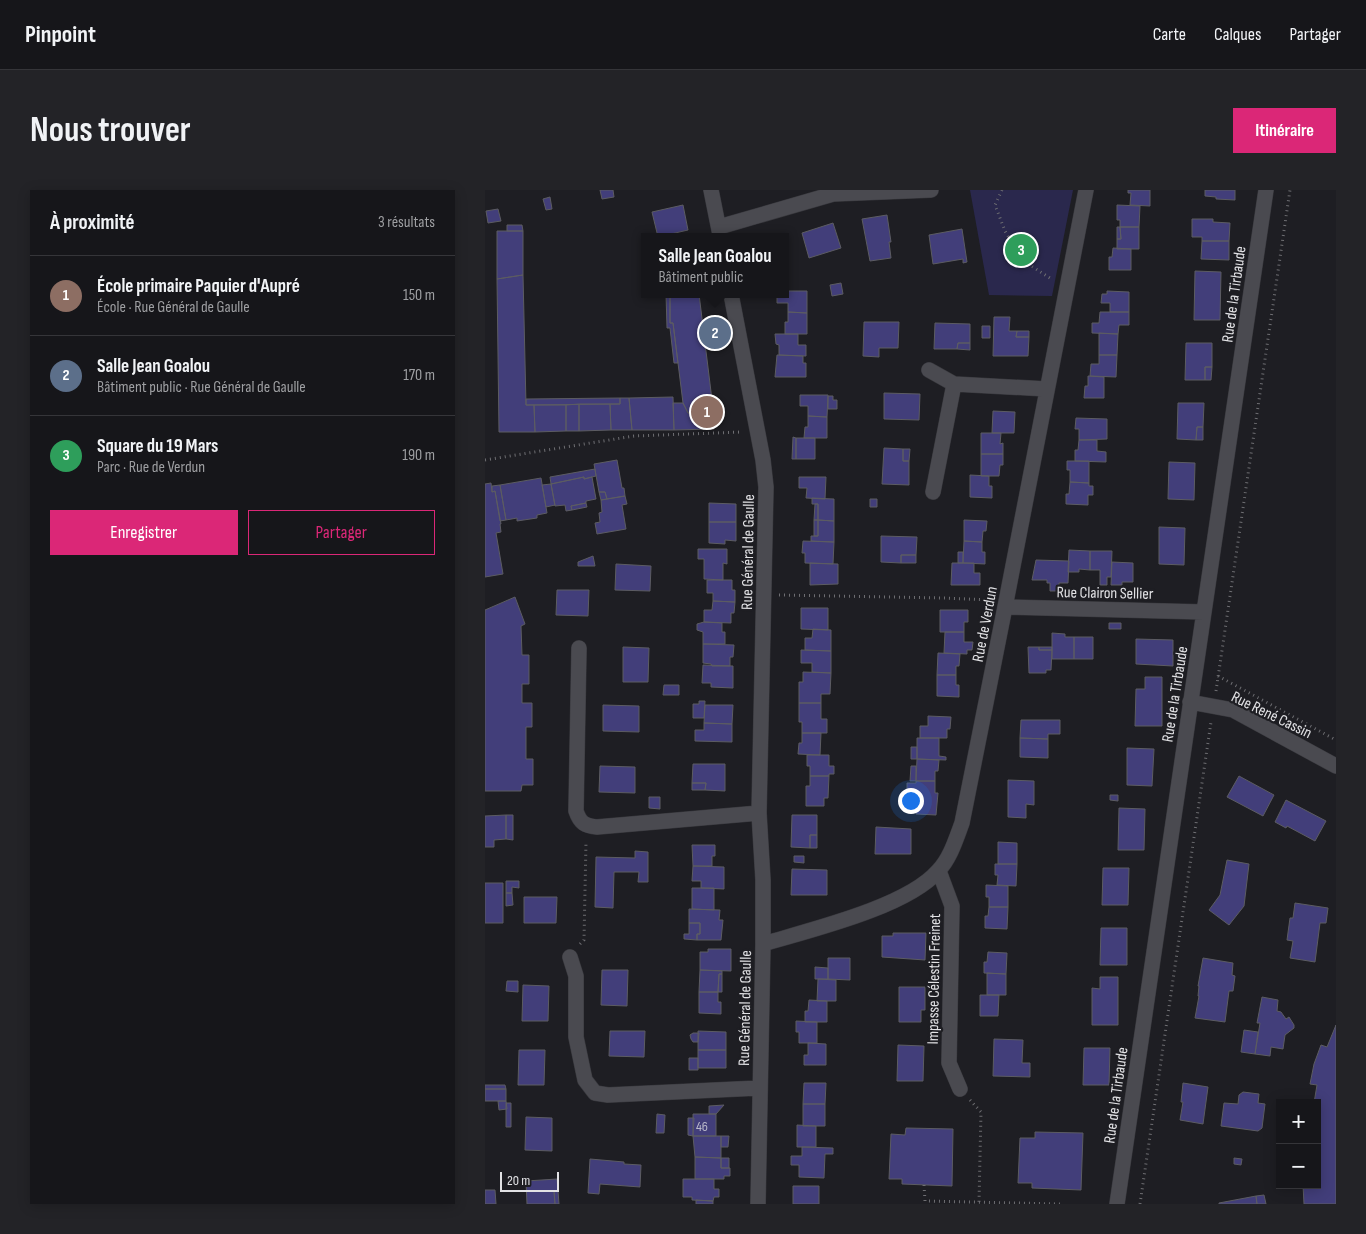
<!DOCTYPE html>
<html lang="fr">
<head>
<meta charset="utf-8">
<style>
  :root { --surface:#16161a; --page:#232327; --text:#f1f3f6; --muted:#9e9fa2; --line:#353539; --accent:#db2777 }
  body { margin:0; font-family:"Sofia Sans Condensed",sans-serif; background:var(--page); color:var(--text) }
  .controls { position:absolute; right:15px; bottom:15px; display:grid; overflow:hidden; border-radius:0px; box-shadow:0 2px 12px #0003 }
  .controls button { width:45px; height:45px; display:grid; place-items:center; padding:0; border:0; border-bottom:1px solid var(--line); background:var(--surface); color:var(--text); font:25px sans-serif }
  .scale { position:absolute; left:15px; bottom:12px; width:59px; box-sizing:border-box; padding-left:5px; border:2px solid #e2e2e5; border-top:0; font-size:14px; line-height:18px; white-space:nowrap; color:#e2e2e5; -webkit-text-stroke:4px #1e1e23; paint-order:stroke }
  .you { position:absolute; left:425px; top:610px; width:18px; height:18px; margin:-12px; border:4px solid #fff; border-radius:50%; background:#1a73e8; box-shadow:0 0 0 8px #1a73e833 }
  .badge { display:grid; place-items:center; width:32px; height:32px; border-radius:50%; background:var(--accent); color:#fff; font-size:16px; font-weight:700 }
  .pin { position:absolute; translate:-50% -50%; border:2px solid #fff; box-shadow:0 1px 5px #0006 }
  .popup { position:absolute; left:156px; top:43px; width:148px; height:65px; box-sizing:border-box; display:grid; place-content:center; border-radius:0px; background:var(--surface); filter:drop-shadow(0 1px 4px #0005); font-size:16px; white-space:nowrap; color:var(--muted) }
  .popup b { font-size:19px; color:var(--text) }
  .popup::after { content:''; position:absolute; left:50%; top:100%; margin-left:-10px; border:10px solid transparent; border-top-color:var(--surface) }
  .list { margin:0; padding:0; list-style:none }
  h2 { display:flex; justify-content:space-between; align-items:center; height:65px; margin:0; padding:0 20px; font-size:21px }
  h2 small { font-size:16px; font-weight:400; color:var(--muted) }
  .list li { display:grid; grid-template-columns:32px 1fr auto; gap:15px; align-items:center; box-sizing:border-box; height:80px; padding:0 20px; border-top:1px solid var(--line) }
  .list b { display:block; font-size:19px; white-space:nowrap }
  .list p { margin:0; font-size:16px; white-space:nowrap; color:var(--muted) }
  .list em { font-size:16px; font-style:normal; color:var(--muted) }
  .actions { display:flex; gap:10px; padding:15px 20px }
  .actions a { flex:1; padding:11px 0; border:1px solid var(--accent); border-radius:0px; text-align:center; font-size:18px; color:var(--accent) }
  .actions .main { background:var(--accent); color:#fff }
  .map { position:relative; flex:none; width:851px; height:1014px; overflow:hidden; border-radius:0px }
  header { display:flex; align-items:center; gap:30px; box-sizing:border-box; height:70px; padding:0 25px; background:var(--surface); border-bottom:1px solid var(--line) }
  header strong { font-size:24px }
  nav { display:flex; gap:28px; margin-inline-start:auto; font-size:18px }
  .intro { display:flex; align-items:center; justify-content:space-between; box-sizing:border-box; height:120px; padding:0 30px }
  h1 { margin:0; font-size:35px }
  .button { padding:12px 22px; border-radius:0px; background:var(--accent); color:#fff; font-size:18px; font-weight:700 }
  main { display:flex; gap:30px; padding:0 30px }
  aside { flex:1; background:var(--surface); border-radius:0px; box-shadow:0 2px 12px #0003 }
  .map>svg:first-child { display:block }
</style>
</head>
<body>
<header>
<strong>Pinpoint</strong>
<nav><a>Carte</a><a>Calques</a><a>Partager</a></nav>
</header>
<div class="intro"><h1>Nous trouver</h1><a class="button">Itinéraire</a></div>
<main>
<aside>
<h2>À proximité<small>3 résultats</small></h2>
<ul class="list">
<li><span class="badge" style="background:#8d6e63">1</span><div><b>École primaire Paquier d'Aupré</b><p>École · Rue Général de Gaulle</p></div><em>150 m</em></li>
<li><span class="badge" style="background:#5c6f8a">2</span><div><b>Salle Jean Goalou</b><p>Bâtiment public · Rue Général de Gaulle</p></div><em>170 m</em></li>
<li><span class="badge" style="background:#2e9e5b">3</span><div><b>Square du 19 Mars</b><p>Parc · Rue de Verdun</p></div><em>190 m</em></li>
</ul>
<div class="actions"><a class="main">Enregistrer</a><a>Partager</a></div>
</aside>
<div class="map">
<svg width="851" height="1014" viewBox="0 0 851 1014">
  <rect width="100%" height="100%" fill="#1e1e23"/>
  <path fill="#2a284d" d="M485 0H588L567 106 504 105Z"/>
  <path fill="#423e7a" stroke="#5c5c62" d="M115 0H128L129 7 117 9Z
    M643 0H665V16L645 15 646 3H643Z
    M720 0H750V10L731 9V7L720 6Z
    M65 7 67 19 61 20 58 9Z
    M198 15 203 40 173 47 167 22Z
    M632 15 655 16 654 37H635V30H632Z
    M13 19 16 31 3 33 1 21Z
    M402 25 406 52H404L406 68 385 71 377 29Z
    M707 29H728V32L745 33 744 51H717V47H707Z
    M348 33 356 58 324 68 317 43Z
    M22 35H37L38 41H22Z
    M632 37H635L636 49H632Z
    M635 37H654V59H632V49H636Z
    M477 39 482 72 478 73V69L448 74 444 45Z
    M12 41H38V85L12 89Z
    M717 51H744V70L716 69Z
    M628 58 646 59V80H624V67H627Z
    M710 81 736 82 735 130H709Z
    M38 85 41 215H49L50 242H14L12 89Z
    M356 93 358 104 347 106 345 95Z
    M300 101H322V123L303 122V113H292V104H300Z
    M622 101 644 102V122H625V113H616L617 104H622Z
    M181 104H185V133H188L193 173H189L185 138H182Z
    M185 104H214L227 210 224 220 213 226 203 223 198 213 188 133H185Z
    M303 122 322 123V144H300V132H303Z
    M615 122H644V135H634L633 144 607 143V133H614Z
    M509 127H525L524 141H532L531 147H544L543 166H508Z
    M379 132H414L413 158H394V167L378 166Z
    M450 133 485 134V153H473L472 159H449Z
    M497 136H505V148H497Z
    M532 141H544V147H531Z
    M614 143 633 144 632 165H614Z
    M290 144H313V155H321V166L294 165V155L291 154Z
    M473 153H485V160L472 159Z
    M701 153H727V177H720V190H700Z
    M292 165 318 166V173H321V187H290Z
    M614 165H632L631 187 605 186 606 174H614Z
    M720 177H727L726 190H720Z
    M603 186 619 187V208H599L600 196H603Z
    M399 203 435 204 434 230 399 229Z
    M315 205H343L342 227 323 226V216H315Z
    M343 206H348V210H352V219H343Z
    M188 207 189 240H147L144 208Z
    M135 208H144L147 240H126L125 214H135Z
    M135 208V214L41 215V209Z
    M227 210 229 239 189 240 188 213H198L203 223 213 226 224 220Z
    M693 213H719L718 237H712L711 250 692 249Z
    M94 214H125L126 240 94 241Z
    M94 214V241H81V215Z
    M49 215H81V241L50 242Z
    M508 221 530 222 529 243H507Z
    M323 226 342 227V248H319L320 237H323Z
    M591 228 622 229V249L594 250V239H590Z
    M712 237H718V250H711Z
    M496 243H516L515 254 518 253V264H496Z
    M308 247 311 248V269H307Z
    M311 248H330V269H311Z
    M594 250H612V261L621 262V272L590 271V260H593Z
    M399 258 418 259V271H424V295L397 294Z
    M418 259H425L424 271H418Z
    M496 264H518V275H515L514 286H496Z
    M132 270 137 298H139L140 306 122 309 120 302H114L109 274Z
    M582 271H604V293L585 292V280H582Z
    M684 272 710 273 709 310 683 309Z
    M110 279 111 286 99 289V287L66 294 65 287Z
    M485 285 504 286V296H507V308L485 307Z
    M99 287V289L107 287 111 309 101 311V313L86 316 87 320 81 321 80 315 70 316 66 294Z
    M314 287H341L340 309 321 308 322 298H314Z
    M56 288 62 323 52 325V328L32 331V328L21 330 15 295Z
    M585 292 604 293V296H608V305H603V315L581 314V304H584Z
    M6 293 7 302 10 301 16 334H15L16 342 11 343 18 384 0 387V294Z
    M66 294 70 315 61 317 57 295Z
    M15 295 21 330 15 331 10 301 7 302V296Z
    M114 302H120L122 309 116 310Z
    M140 306 142 314 137 315 141 339 112 344 110 333 115 332 114 323 117 322 116 310Z
    M327 308 349 309V331L333 330V314H327Z
    M385 309H392V317H385Z
    M101 313 102 317 87 320 86 316Z
    M224 313 251 314V332H224Z
    M330 314H333V330H329Z
    M329 330H333V346H329Z
    M333 330 349 331V352L326 351V346H333Z
    M479 330 502 331 501 341H498L497 352 479 351Z
    M224 332H251V351L240 350V354L224 353Z
    M674 337 700 338 699 375 674 374Z
    M396 346 432 347 431 365H416V373L396 372Z
    M318 351 349 352 348 374 320 373V363H317Z
    M479 351 497 352V362H500V374L478 373Z
    M213 359H242V374L238 373V390L219 389V369H213Z
    M584 360 605 361V380L594 379V382H583Z
    M605 361H627L626 387H622V395H615V380H605Z
    M473 362H478V373H473Z
    M416 365H431V373H416Z
    M108 366 110 376H93V372Z
    M551 370 584 371 583 393H574V401H565V393H562V390H547Z
    M627 372 648 373V392H637V395H626Z
    M325 373 353 374V394L325 395Z
    M467 373H489V383H495V395H466Z
    M131 374 166 376 165 401 130 400Z
    M222 390H247V400H250V412L228 411V403H222Z
    M72 400H104L103 426 71 425Z
    M30 407 40 434 36 436 37 465H44V494H37V513H47V537H41V569H48V595H37L36 601H0V420Z
    M228 411 250 412 249 423H246V433L219 432V420H227Z
    M316 418H343V440L316 439Z
    M455 420H483V432H479V442H455Z
    M219 432 237 433V442H240V454H218V442L212 440V434Z
    M624 433H636V439H624Z
    M328 439 346 440V461L320 460V448H327Z
    M460 442H479V452H488L487 460H482V464L459 463Z
    M567 443 580 444V447H589V469H567Z
    M589 447H608V469H589Z
    M651 449 688 450V476L651 474Z
    M218 454 249 455 248 467H245V476H227L226 474 218 473Z
    M138 457 164 458 163 492H138Z
    M543 457H554V460H567L566 480H561V483H544Z
    M554 457H567V460H554Z
    M316 460 346 461V483L327 482V473H316Z
    M453 463 475 464 474 476H471V485H452Z
    M218 475 248 476V498L226 497V493H217Z
    M318 482 346 483 345 504H336V513H314V492H318Z
    M452 485H471V495H474V507L452 506Z
    M660 487H677V536H650L651 499H660Z
    M179 495H194V505H178Z
    M214 511H220L219 528H208V514H214Z
    M314 513H336V529H342V543H317V532H314Z
    M118 515 154 516V542L118 541Z
    M220 515H248L247 534 219 533Z
    M443 526 466 527 465 539H462V548H435V536H443Z
    M536 530H575V544H563V549L535 548Z
    M219 533 247 534V552L210 551V540H219Z
    M317 543H336L335 565 313 564 314 553H317Z
    M432 548H454V566L461 567V570L432 569Z
    M535 548 563 549V568L535 567Z
    M426 557H432V569H426Z
    M642 558 669 559 667 596 642 595Z
    M322 565H344V576H349V584H344V586H325V576H322Z
    M432 569 454 570 453 581H450V591H431Z
    M208 574H240V601L220 600 221 593H207Z
    M115 576 150 577V603L114 602Z
    M426 576H431V591H425Z
    M325 586H344L343 608H339V616H321V596H325Z
    M754 586 789 605 778 626 742 607Z
    M523 590 549 591V615L541 614V628L523 627Z
    M431 591H450V603H453L451 625 431 624V604H422V593H431Z
    M207 593H221L220 600H207Z
    M625 605H633V611L625 610Z
    M164 607H175V619L164 618Z
    M801 610 841 631 830 651 802 636 801 638 790 632Z
    M634 618 660 619 659 660H633Z
    M21 625H28V650L21 649Z
    M21 625V649L9 650V657H0V626Z
    M307 625H332V645H325V658L306 657Z
    M391 637 426 639V664H390Z
    M325 645H332V658H325Z
    M513 652 532 653V674H513Z
    M207 655H230V666H227V676H208Z
    M150 661 163 662V692H153L154 682H129L128 718 110 717 111 667 150 668Z
    M309 666H319V673L309 672Z
    M742 670 764 674 759 716 744 735 724 720 735 705Z
    M510 674H532L531 696 512 695 513 685H510Z
    M208 676 239 677V699L216 698V691H207Z
    M618 678H644L643 715H617Z
    M307 679 342 680V705H306Z
    M21 691H34V698L27 697V703H21Z
    M0 693H18V733H0Z
    M501 695 523 696V717H504V707H501Z
    M207 698H229V720L207 719Z
    M21 703H27L28 715 21 716Z
    M39 707H72L71 733H39Z
    M810 713 843 718 841 733H835L830 772 805 768 808 751 802 750 805 728H808Z
    M504 717H523L522 739 500 738V726H503Z
    M204 719 235 720 234 730H238L236 750H212V744H215V733H204Z
    M204 733H215V744H212V750L199 749V744H204Z
    M616 738H642V775H615Z
    M408 743H441L440 770 397 767V746H408Z
    M223 759H246V781L215 780V762H223Z
    M503 762 522 763 521 784 499 783V772H502Z
    M343 768H365V790L343 789Z
    M718 768 748 773 747 785 750 786 748 801H744L740 832 710 828 714 806H713L714 796H713Z
    M330 777 343 778V789H330Z
    M117 780H143L142 816 116 815Z
    M215 780 237 781V784H234L233 802H214Z
    M502 783 521 784V805H502Z
    M234 784H237V802H233Z
    M615 787H633V835H607V798L615 799Z
    M333 789 351 790V811H332Z
    M22 791H33V802L21 801Z
    M38 795 64 796 63 831H37Z
    M414 797H440V820H436V832H414Z
    M214 802H233V812H236V824L214 823Z
    M495 805H514L513 826H495Z
    M777 807 793 810 792 821 796 822 801 829 804 827 809 835V838L800 845 798 859 786 857 785 866 770 864 775 833H772Z
    M324 810 342 811V832H320V821H323Z
    M311 831 332 832V853H314V842H311Z
    M851 835V1014H819L818 995H832V913H829L832 895 825 894 829 874 836 855 842 857Z
    M759 840 773 842 770 864 756 862Z
    M125 841H160L159 867 124 866Z
    M213 841 241 842V860H213Z
    M208 843H214L213 852H208L206 849 205 845Z
    M509 849 538 850 537 873H545V887L508 886Z
    M323 853 341 854V875H319V865H323Z
    M413 855 439 856 438 891H412Z
    M599 858H625L624 895H598Z
    M34 860H60L59 895H33Z
    M213 860H241V878H213Z
    M204 868H213V880H204Z
    M319 893H341L340 914H318Z
    M698 893 723 897 718 934 695 930 698 912H696Z
    M0 895H20L21 899H0Z
    M0 899H21V911H0Z
    M758 902 774 904 773 913 780 914 777 938 773 941 736 936 739 913 753 914 754 905Z
    M13 911H21L22 919 14 920Z
    M21 913H26V937H21Z
    M318 914H340V936H318Z
    M239 915 231 924H224V916Z
    M172 924 180 925 179 943H171Z
    M208 924H231V946H208Z
    M41 927 67 928V961L40 960Z
    M203 928H209L208 946 203 945Z
    M312 935 331 936V957H312Z
    M421 938 468 939 467 996 417 994V989H404L406 944 420 945Z
    M550 942 598 943 596 1000 547 998V993H533L535 948H550Z
    M208 946H236V968L210 967Z
    M236 946H244L243 957H236Z
    M317 957 348 958V964H340L339 988 314 987V975H306V966H317Z
    M210 967 236 968V978H245V986H239V989H210Z
    M236 968H244V978H236Z
    M749 968 757 969 756 975 749 974Z
    M105 969 139 972V974L156 975 155 997 115 994 114 1004 103 1003Z
    M72 989 73 1001H69L70 1014H42L41 991Z
    M198 989H229V999H234V1007H229L228 1011 207 1010V1007H198Z
    M308 996H334V1014H308Z
    M0 1000H10L11 1014H0Z
    M69 1001H73L74 1014H70Z
    M779 1005 781 1014H772L771 1006Z
    M771 1006 772 1014H734V1013Z
    M211 1010 228 1011V1014H211Z"/>
  <g fill="none" stroke-linecap="round" stroke-linejoin="round">
    <g stroke="#38383d" stroke-width="16">
      <path id="street" d="M226 0 235 45
        M234 37 348 4 446 0
        M246 104 278 270 281 297 274 623 278 690V754L273 1014
        M444 180 469 194 448 302
        M469 194 562 199
        M520 417 719 422
        M94 458 91 621C95 633 100 636 112 637L274 623
        M705 512 748 520 851 576
        M454 681 467 716 464 873 475 899
        M278 754C325 740 422 717 453 681 465 669 471 649 477 633L520 417 601 0
        M85 767 91 786V847L100 890 110 903 123 905 274 898
        M632 1014 781 0"/>
    </g>
    <path stroke="#6e6e72" stroke-width="3" stroke-dasharray="1 4" stroke-linecap="butt" d="M517 0 510 15 520 41 537 70 568 90
      M0 270 149 246 257 242
      M294 405 459 408 505 410
      M733 486 851 550
      M731 501 805 0
      M95 754 99 750 101 652
      M485 910 496 922 494 1012
      M439 995 440 1011 575 1014
      M655 1014 726 532"/>
    <use href="#street" stroke="#4a4a50" stroke-width="15"/>
  </g>
  <g text-anchor="middle" stroke-width="4.5" stroke-linejoin="round" paint-order="stroke">
    <g font-size="14" fill="#bab9ca">
      <text x="217" y="941">46</text>
    </g>
    <g font-size="16" fill="#e2e2e5" stroke="#1e1e23">
      <text transform="translate(748 104) rotate(-82)" y="6">Rue de la Tirbaude</text>
      <text transform="translate(262 362) rotate(-89)" y="6">Rue Général de Gaulle</text>
      <text transform="translate(620 402) rotate(1)" y="6">Rue Clairon Sellier</text>
      <text transform="translate(499 434) rotate(-79)" y="6">Rue de Verdun</text>
      <text transform="translate(689 504) rotate(-81)" y="6">Rue de la Tirbaude</text>
      <text transform="translate(787 524) rotate(26)" y="6">Rue René Cassin</text>
      <text transform="translate(448 789) rotate(-89)" y="6">Impasse Célestin Freinet</text>
      <text transform="translate(259 818) rotate(-89)" y="6">Rue Général de Gaulle</text>
      <text transform="translate(630 905) rotate(-82)" y="6">Rue de la Tirbaude</text>
    </g>
  </g>
</svg>
<div class="controls">
<button>+</button>
<button>−</button>
</div>
<div class="scale">20 m</div>
<div class="you"></div>
<div class="pin badge" style="left:222px;top:222px;background:#8d6e63">1</div>
<div class="pin badge" style="left:230px;top:143px;background:#5c6f8a">2</div>
<div class="popup"><b>Salle Jean Goalou</b>Bâtiment public</div>
<div class="pin badge" style="left:536px;top:60px;background:#2e9e5b">3</div>
</div>
</main>
</body>
</html>
